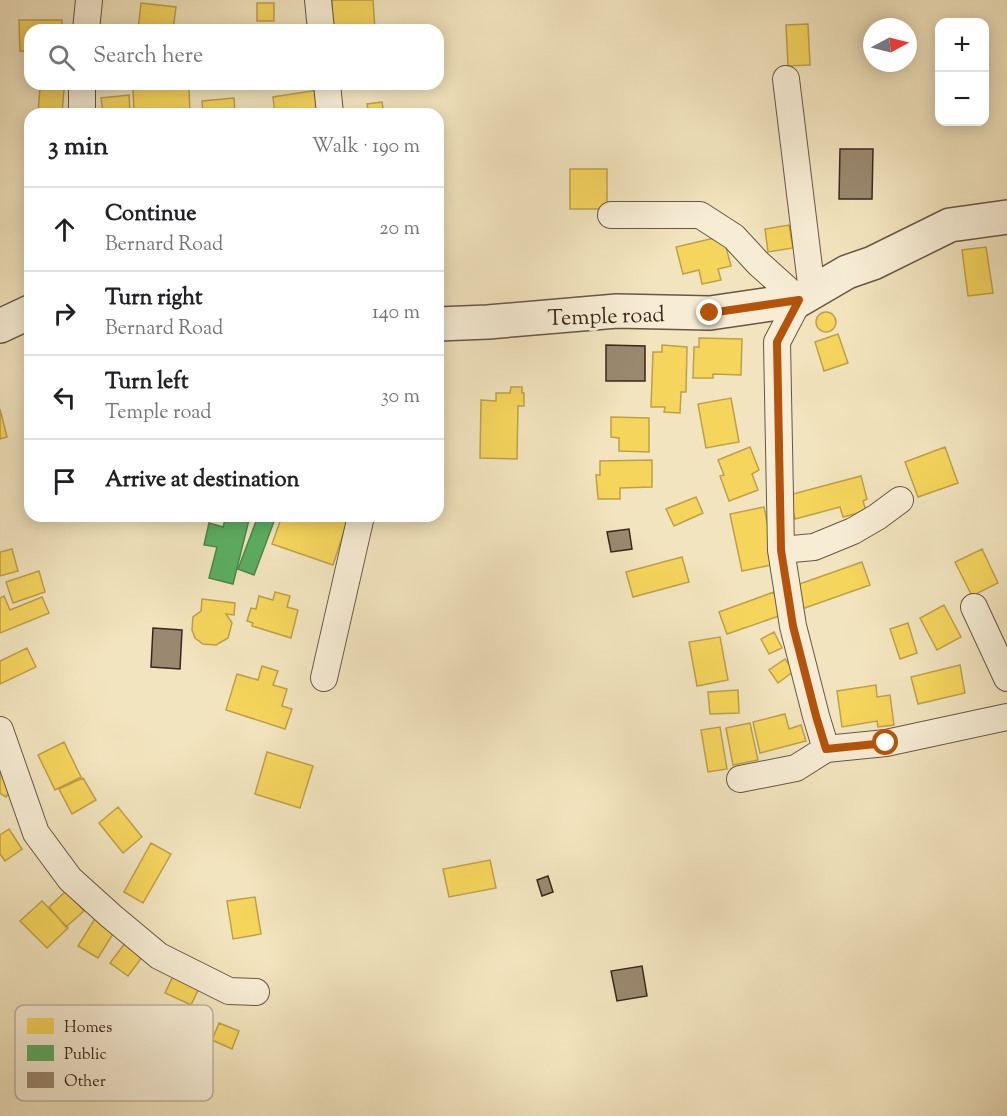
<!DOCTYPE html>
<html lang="en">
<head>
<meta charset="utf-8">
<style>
  :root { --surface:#fff; --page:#f2f2f2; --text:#202124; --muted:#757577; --line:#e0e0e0 }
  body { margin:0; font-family:"Sorts Mill Goudy",serif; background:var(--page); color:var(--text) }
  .controls { position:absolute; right:18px; top:18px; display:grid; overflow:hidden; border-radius:12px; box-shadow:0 3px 15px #0003 }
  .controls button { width:54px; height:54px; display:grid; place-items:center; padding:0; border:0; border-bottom:2px solid var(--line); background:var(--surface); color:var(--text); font:30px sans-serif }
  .compass { position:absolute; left:863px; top:18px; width:54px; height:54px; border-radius:50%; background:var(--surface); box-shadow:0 3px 15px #0003; rotate:83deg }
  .stop { position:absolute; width:18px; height:18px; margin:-14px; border:4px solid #b45309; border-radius:50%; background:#fff }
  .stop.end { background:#b45309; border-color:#fff; box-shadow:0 2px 6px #0008 }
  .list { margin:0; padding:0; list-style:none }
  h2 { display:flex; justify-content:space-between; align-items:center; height:78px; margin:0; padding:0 24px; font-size:26px }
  h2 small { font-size:20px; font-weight:400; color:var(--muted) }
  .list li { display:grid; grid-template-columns:39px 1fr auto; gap:18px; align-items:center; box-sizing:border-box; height:84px; padding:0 24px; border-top:2px solid var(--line) }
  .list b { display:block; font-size:22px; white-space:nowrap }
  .list p { margin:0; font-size:20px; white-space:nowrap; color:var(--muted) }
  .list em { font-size:20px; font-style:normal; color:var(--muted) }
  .icon { flex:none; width:33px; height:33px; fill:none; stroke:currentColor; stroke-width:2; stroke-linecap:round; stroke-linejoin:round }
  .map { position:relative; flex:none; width:1007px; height:1116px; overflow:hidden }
  .search { position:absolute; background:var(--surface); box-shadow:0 3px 15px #0003; left:24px; top:24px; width:420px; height:66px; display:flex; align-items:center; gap:15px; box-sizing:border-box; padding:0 21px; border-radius:18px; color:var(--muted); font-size:22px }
  .panel { position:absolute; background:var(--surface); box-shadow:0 3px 15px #0003; left:24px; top:108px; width:420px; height:414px; border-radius:18px }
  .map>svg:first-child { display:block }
</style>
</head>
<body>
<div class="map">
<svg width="1007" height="1116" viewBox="0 0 1007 1116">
  <rect width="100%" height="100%" fill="#f2e4be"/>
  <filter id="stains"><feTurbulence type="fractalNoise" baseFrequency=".00333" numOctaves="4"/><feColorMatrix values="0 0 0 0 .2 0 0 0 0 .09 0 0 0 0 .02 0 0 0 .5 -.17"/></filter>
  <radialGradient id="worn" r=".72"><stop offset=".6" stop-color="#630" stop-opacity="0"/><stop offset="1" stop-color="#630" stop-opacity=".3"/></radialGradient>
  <path fill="#f6d55c" stroke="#bea049" stroke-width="1.5" d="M332 0H373L375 30H333Z
    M141 3 176 7 173 30H138Z
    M257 3H274V21H257Z
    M19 20H62V30H30V51H20Z
    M808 24 810 65 788 66 786 25Z
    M40 86 64 89 62 114H38Z
    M133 88H189L190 114H134Z
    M318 90 321 114H275L273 97Z
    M129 95 130 114H103L101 98Z
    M234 98 235 114H203L202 101Z
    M382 102 384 114H350L349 113 368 110 367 104Z
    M570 169H607V209H570Z
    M789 225 793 248 768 252 765 229Z
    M723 236 731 266 718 269 721 280 702 284 699 270 683 274 676 247Z
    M986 247 993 293 968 296 962 250Z
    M816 322a10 10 0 1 1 20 0a10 10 0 1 1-20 0Z
    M838 334 848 363 824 371 815 342Z
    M699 338 742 339 741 375 713 374V378H693L694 347H699Z
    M662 345 687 347 686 392H681L680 413 664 412 665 407H651L653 352H662Z
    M511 387H522V393H524V406H518L517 459 480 458 481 400 496 401V393H510Z
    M731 398 739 442 706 448 698 404Z
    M0 409 7 437 0 439Z
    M611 417 649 418V452L619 451V438L611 437Z
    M750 447 759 470 752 474 758 490 729 501 720 476 724 475 718 460Z
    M945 447 958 483 918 497 905 462Z
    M652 460V487L620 488V499H598L596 475H600V461Z
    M861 476 867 499 863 501 866 511 843 517 840 507 795 519 789 495Z
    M696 497 703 513 674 526 666 509Z
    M764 507 776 564 742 571 730 514Z
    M282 516H332L347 522 333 565 272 544Z
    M12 549 18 571 0 576V552Z
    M982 549 998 583 972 596 955 562Z
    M682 557 689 582 633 597 626 572Z
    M862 562 870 585 799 610 791 587Z
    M39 571 45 592 13 603 6 582Z
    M275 592 290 596 287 607 298 610 291 638 252 626 253 623 247 621 251 608 256 609 259 596 273 600Z
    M774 592 782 615 727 634 719 612Z
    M4 596 10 610 42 597 49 613 0 633V598Z
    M202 599 235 603 234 615 226 614 232 623 228 638 216 645 203 644 195 638 192 630 193 617 201 611Z
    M944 605 961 637 937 650 920 618Z
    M908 623 917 653 900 659 890 629Z
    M774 632 782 648 769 654 761 639Z
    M720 637 728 680 697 686 689 642Z
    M27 648 36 667 0 684V661Z
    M785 659 794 671 778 683 769 670Z
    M960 665 965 693 918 704 911 677Z
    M262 666 278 671 273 685 287 689 282 706 292 709 285 729 226 710 237 674 258 680Z
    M876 685 877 697 890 695 894 725 878 727 877 721 842 727 837 691Z
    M738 690 739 713 710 714 708 692Z
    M785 714 789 729 801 725 806 741 760 753 753 722Z
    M750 723 758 760 733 765 726 728Z
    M720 727 727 769 708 772 701 730Z
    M64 742 81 777 55 790 38 755Z
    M267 752 313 766 300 808 255 794Z
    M0 771 16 785 6 797 0 793Z
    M83 778 96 800 72 814 59 789Z
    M118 807 142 837 123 853 99 823Z
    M9 829 22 849 5 861 0 854V835Z
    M151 843 171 854 143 903 124 892Z
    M490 860 496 888 449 897 443 869Z
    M66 891 84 911 66 927 49 907Z
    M255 897 261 934 233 939 227 901Z
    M42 901 68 928 47 948 20 921Z
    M96 917 116 929 98 958 78 946Z
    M125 943 143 956 128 976 110 963Z
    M175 972 201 984 191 1005 165 993Z
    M219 1023 239 1031 232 1049 212 1040Z"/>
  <path fill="#5aae61" stroke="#50854c" stroke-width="1.5" d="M226 516H250L233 584 209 578 217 547 204 545 209 523 223 527Z
    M258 516H276L254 575 238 569Z"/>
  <path fill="#9a8970" stroke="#3a261c" stroke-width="1.5" d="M840 149H873L872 199H839Z
    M606 345 645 346V381H606Z
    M629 529 632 549 611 552 607 532Z
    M153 628 182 630 180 669 151 667Z
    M548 876 553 892 542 896 537 880Z
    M642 966 647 996 617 1001 611 971Z"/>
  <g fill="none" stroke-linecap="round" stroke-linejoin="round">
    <g stroke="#685644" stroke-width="28">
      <path id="minor" d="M318 0 321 30
        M86 30 89 0
        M786 79 812 292
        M327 84 330 114
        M82 114V84
        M611 215H700L734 237 758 263 799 300 777 342 781 550 793 626 816 716 826 749 886 743 1007 717
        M781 550 814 547 853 531 877 517 900 500
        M974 607 1007 678
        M324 678 361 516
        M0 730 36 833 70 879 111 916 159 956 229 991 256 992
        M740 779 796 768 826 749"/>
    </g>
    <g stroke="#685644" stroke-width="36">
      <path id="tertiary" d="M438 324 488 322 617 311 710 313 799 300 847 272 873 263 950 225 1007 217
        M0 326 30 312"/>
    </g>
    <use href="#minor" stroke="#f7edd5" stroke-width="26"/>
    <use href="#tertiary" stroke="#f7edd5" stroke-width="33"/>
  </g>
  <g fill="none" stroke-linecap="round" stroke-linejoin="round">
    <path stroke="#b45309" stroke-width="8" d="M710 313 799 300 777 342 781 550 793 626 816 716 826 749 886 743"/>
  </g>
  <g text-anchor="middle" stroke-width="6" stroke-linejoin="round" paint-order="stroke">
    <g font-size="22" fill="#3a261c" stroke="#f7edd5">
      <text transform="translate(606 315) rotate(-2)" y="8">Temple road</text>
    </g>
  </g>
  <rect x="15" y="1005" width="198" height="96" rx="9" fill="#f7edd5" stroke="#beb19e" stroke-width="1.5"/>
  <rect x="27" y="1018" width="27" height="16" fill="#f6d55c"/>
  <rect x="27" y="1045" width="27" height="16" fill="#5aae61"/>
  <rect x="27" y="1072" width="27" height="16" fill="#9a8970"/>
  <g font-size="16" fill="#3a261c">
    <text x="64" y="1032">Homes</text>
    <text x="64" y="1059">Public</text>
    <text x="64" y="1086">Other</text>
  </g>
  <rect width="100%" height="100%" filter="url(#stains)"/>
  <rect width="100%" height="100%" fill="url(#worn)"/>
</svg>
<div class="controls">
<button>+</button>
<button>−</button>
</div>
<svg class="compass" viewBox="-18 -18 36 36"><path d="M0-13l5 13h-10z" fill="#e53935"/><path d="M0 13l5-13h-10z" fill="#757577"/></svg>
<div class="stop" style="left:886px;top:743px"></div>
<div class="stop end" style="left:710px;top:313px"></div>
<div class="search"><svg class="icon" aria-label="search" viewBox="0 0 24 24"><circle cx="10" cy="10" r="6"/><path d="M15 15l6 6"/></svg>Search here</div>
<section class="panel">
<h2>3 min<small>Walk · 190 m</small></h2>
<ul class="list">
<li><svg class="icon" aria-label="ahead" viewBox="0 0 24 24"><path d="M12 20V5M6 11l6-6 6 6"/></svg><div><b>Continue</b><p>Bernard Road</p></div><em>20 m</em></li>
<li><svg class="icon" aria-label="right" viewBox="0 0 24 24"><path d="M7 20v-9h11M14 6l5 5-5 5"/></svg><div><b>Turn right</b><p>Bernard Road</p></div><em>140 m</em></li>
<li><svg class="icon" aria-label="left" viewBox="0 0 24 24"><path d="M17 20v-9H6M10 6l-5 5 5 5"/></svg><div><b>Turn left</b><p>Temple road</p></div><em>30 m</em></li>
<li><svg class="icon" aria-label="arrive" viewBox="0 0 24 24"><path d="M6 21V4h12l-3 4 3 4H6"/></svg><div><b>Arrive at destination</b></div></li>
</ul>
</section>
</div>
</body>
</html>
